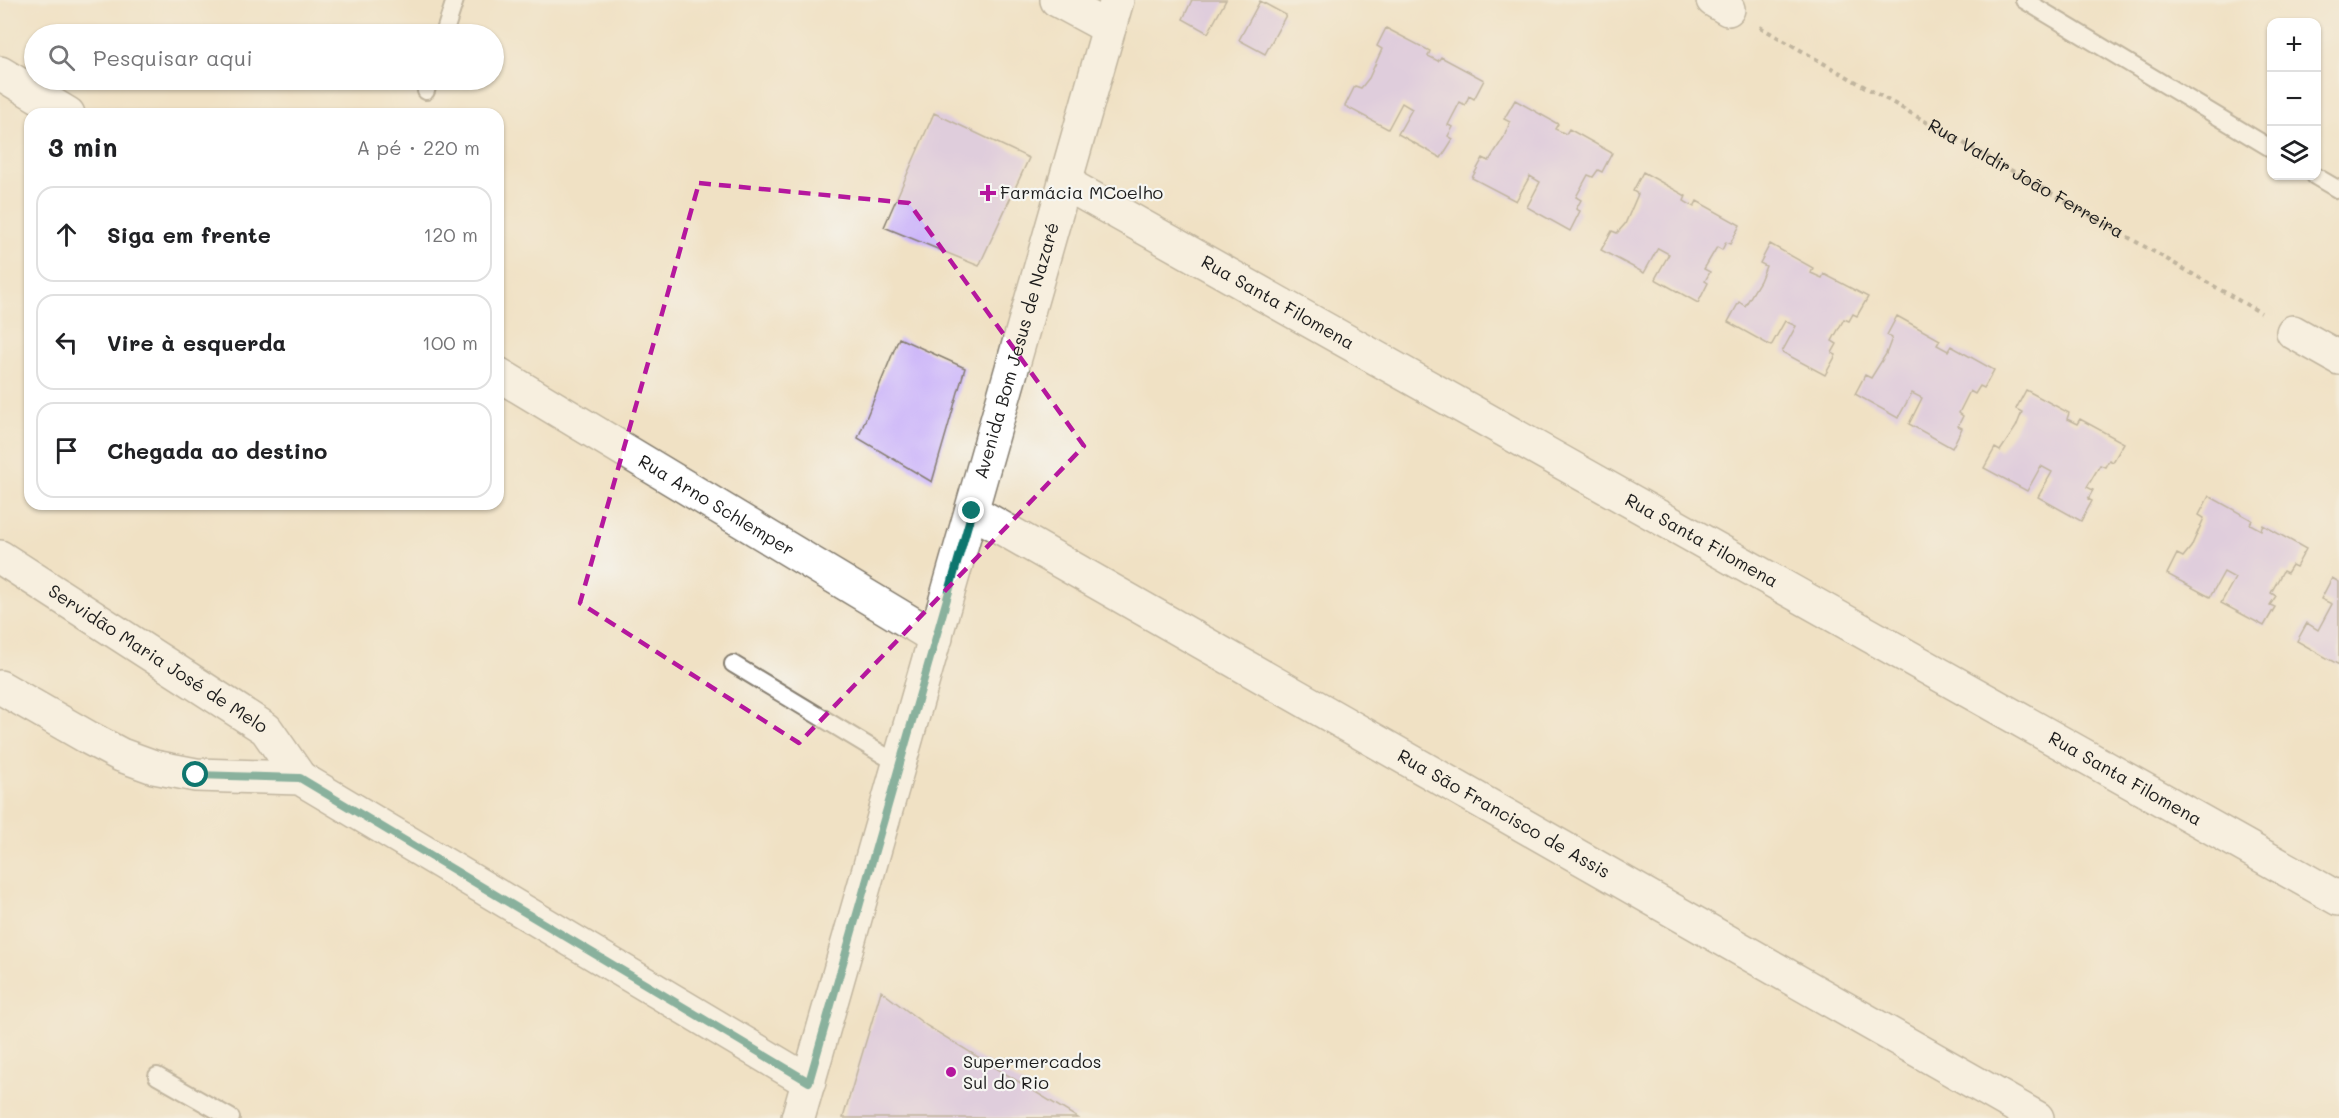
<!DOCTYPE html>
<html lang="pt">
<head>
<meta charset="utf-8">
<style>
  :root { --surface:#fff; --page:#f6f6f6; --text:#202124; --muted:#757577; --line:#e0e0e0 }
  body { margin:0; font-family:Mali,sans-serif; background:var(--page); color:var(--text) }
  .controls { position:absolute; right:18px; top:18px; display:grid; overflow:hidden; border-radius:12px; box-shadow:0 2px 4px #0004 }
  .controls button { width:54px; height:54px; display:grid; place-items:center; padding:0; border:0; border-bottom:2px solid var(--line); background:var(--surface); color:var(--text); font:30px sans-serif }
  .stop { position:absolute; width:18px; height:18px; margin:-14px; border:4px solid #0f766e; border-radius:50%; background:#fff }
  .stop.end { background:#0f766e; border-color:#fff; box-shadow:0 2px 6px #0008 }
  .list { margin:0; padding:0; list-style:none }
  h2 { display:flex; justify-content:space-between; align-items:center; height:78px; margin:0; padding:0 24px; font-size:26px }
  h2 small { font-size:20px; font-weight:400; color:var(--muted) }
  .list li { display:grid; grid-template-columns:39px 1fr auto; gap:18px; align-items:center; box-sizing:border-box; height:96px; margin:0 12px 12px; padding:0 12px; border:2px solid var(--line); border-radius:18px }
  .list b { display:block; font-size:22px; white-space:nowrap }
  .list em { font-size:20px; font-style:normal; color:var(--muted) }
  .icon { flex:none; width:33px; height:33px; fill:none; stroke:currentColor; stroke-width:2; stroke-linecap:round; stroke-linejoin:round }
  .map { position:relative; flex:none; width:2339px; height:1118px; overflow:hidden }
  .search { position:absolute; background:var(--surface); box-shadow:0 2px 4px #0004; left:24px; top:24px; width:480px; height:66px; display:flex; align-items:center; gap:15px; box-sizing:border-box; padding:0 21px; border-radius:33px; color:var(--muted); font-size:22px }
  .panel { position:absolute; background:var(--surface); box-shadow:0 2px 4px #0004; left:24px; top:108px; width:480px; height:402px; border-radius:18px }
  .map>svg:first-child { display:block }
</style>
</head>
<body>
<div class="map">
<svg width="2339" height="1118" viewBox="0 0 2339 1118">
  <rect width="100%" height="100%" fill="#f6f6f2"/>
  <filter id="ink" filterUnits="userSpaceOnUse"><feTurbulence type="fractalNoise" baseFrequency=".0167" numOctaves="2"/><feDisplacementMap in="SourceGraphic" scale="12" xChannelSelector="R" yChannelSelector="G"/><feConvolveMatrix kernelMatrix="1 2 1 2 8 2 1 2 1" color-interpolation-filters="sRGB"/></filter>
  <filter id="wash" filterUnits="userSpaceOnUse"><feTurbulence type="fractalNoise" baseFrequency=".008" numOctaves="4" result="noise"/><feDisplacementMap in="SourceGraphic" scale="24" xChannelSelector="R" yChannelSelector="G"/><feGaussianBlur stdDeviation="1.35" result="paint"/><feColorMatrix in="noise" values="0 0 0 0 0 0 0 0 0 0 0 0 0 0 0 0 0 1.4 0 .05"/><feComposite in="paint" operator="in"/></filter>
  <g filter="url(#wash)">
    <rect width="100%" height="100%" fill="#f0e1c4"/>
    <g id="blocks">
      <path fill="#cbb3f9" d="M1192 0H1226L1208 33 1183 19Z
        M1260 1 1286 15 1265 54 1239 40Z
        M1386 28 1430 51 1428 56 1438 61 1441 57 1484 80 1474 99 1469 96 1465 105 1460 102 1448 125 1453 127 1448 136 1453 139 1441 158 1398 134 1412 109 1402 103 1388 129 1345 106 1355 86 1361 88 1369 78 1382 49 1377 46Z
        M1515 100 1558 124 1555 129 1566 134 1569 129 1612 153 1602 172 1598 170 1593 177 1588 175 1576 197 1581 200 1576 209 1580 211 1570 231 1527 207 1540 182 1530 176 1516 201 1472 178 1483 158 1489 161 1504 137 1510 122 1504 119Z
        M934 113 1029 158 979 266 884 227Z
        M1643 172 1686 196 1684 201 1694 207 1697 201 1740 225 1730 244 1726 242 1722 250 1717 247 1704 269 1710 272 1705 281 1708 283 1698 303 1655 279 1669 254 1658 248 1644 273 1601 250 1612 231 1617 233 1625 224 1638 194 1633 191Z
        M1770 244 1813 268 1811 273 1822 278 1824 274 1868 297 1857 316 1853 314 1849 321 1844 319 1832 341 1837 344 1832 353 1836 355 1825 375 1782 352 1796 326 1785 321 1771 346 1728 322 1739 302 1745 306 1760 281 1766 266 1760 263Z
        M1897 316 1940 340 1937 345 1948 351 1951 346 1994 370 1984 388 1980 386 1975 394 1970 391 1959 413 1963 416 1958 426 1962 428 1952 448 1909 424 1922 398 1912 393 1898 418 1855 394 1865 375 1871 378 1886 354 1892 338 1887 335Z
        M899 338 965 368 932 482 858 438Z
        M2026 390 2069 413 2067 419 2077 424 2080 419 2124 443 2113 462 2109 460 2105 467 2100 465 2087 487 2093 490 2088 499 2092 501 2081 521 2038 497 2052 472 2041 466 2027 491 1984 468 1995 448 2000 451 2016 427 2022 412 2016 409Z
        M2209 496 2252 520 2250 524 2261 530 2263 525 2306 549 2296 567 2292 565 2287 573 2283 571 2271 593 2276 596 2270 605 2275 607 2264 626 2221 603 2235 578 2224 572 2210 597 2167 574 2177 554 2183 557 2191 547 2204 518 2199 515Z
        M2332 578 2339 582V665L2297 641 2307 623 2318 630 2332 604 2321 599Z
        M881 991 927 1026 1078 1118H843Z"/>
    </g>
  </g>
  <g filter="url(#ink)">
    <use href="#blocks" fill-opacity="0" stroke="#867e70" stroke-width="1.5"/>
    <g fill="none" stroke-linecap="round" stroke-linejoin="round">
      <g stroke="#867e70" stroke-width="20">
        <path id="service" d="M2024 0 2272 149
          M444 34 455 0
          M426 91 429 80
          M2315 176 2339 190
          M733 664 900 765
          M157 1076 231 1118"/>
      </g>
      <g stroke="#867e70" stroke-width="36">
        <g id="minor">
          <path d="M1057 0 1109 28"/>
          <path d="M1713 0 1728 9"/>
          <path d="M0 73 68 114"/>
          <path id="s2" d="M1065 183 2339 899"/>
          <path d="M2293 332 2339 358"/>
          <path id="s3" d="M498 374 936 638"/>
          <path id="s4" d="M972 511 2037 1118"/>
          <path id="s5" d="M0 557 266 729 300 778"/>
          <path d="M0 687 89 738 121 755 154 767 196 775 300 778 809 1082"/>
        </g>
      </g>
      <g stroke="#867e70" stroke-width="36">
        <g id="secondary">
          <path id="s6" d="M798 1118 1117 0"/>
        </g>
      </g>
      <path stroke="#867e70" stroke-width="4" stroke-dasharray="4.5 4.5" stroke-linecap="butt" id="s1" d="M1760 27 2261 313"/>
      <use href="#service" stroke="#fff" stroke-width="16"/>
      <use href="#minor" stroke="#fff" stroke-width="33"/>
      <use href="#secondary" stroke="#fff" stroke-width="33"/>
    </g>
  </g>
  <g fill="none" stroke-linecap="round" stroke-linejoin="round" filter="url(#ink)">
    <path stroke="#0f766e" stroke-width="8" d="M196 775 300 778 809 1082 972 511"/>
  </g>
  <path d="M0 0H2339V1118H0ZM699 183 909 203 1084 446 799 743 580 603Z" fill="#f0e1c4" fill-opacity=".55" fill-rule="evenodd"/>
  <path fill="none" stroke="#b5179e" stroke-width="4.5" stroke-dasharray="12 8" stroke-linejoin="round" d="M699 183 909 203 1084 446 799 743 580 603Z"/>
  <g fill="#b5179e" stroke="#f6f6f2" stroke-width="2">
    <path d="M985 184h6v6h6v6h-6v6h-6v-6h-6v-6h6z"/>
    <circle cx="951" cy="1072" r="6"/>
  </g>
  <g text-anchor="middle" stroke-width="4.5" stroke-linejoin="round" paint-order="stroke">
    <g font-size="18" fill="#1c1c1c" stroke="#f6f6f2">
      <text dy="6" stroke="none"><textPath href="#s1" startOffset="306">Rua Valdir João Ferreira</textPath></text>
      <text dy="6" stroke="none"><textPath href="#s2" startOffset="244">Rua Santa Filomena</textPath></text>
      <text dy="6" stroke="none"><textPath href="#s6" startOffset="798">Avenida Bom Jesus de Nazaré</textPath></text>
      <text dy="6" stroke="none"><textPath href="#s3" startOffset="255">Rua Arno Schlemper</textPath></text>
      <text dy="6" stroke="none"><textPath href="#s2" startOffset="730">Rua Santa Filomena</textPath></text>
      <text dy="6" stroke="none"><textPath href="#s5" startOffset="188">Servidão Maria José de Melo</textPath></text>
      <text dy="6" stroke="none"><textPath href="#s2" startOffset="1216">Rua Santa Filomena</textPath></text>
      <text dy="6" stroke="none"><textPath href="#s4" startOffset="612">Rua São Francisco de Assis</textPath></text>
    </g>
    <g font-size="18" fill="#1c1c1c" stroke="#f6f6f2" text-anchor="start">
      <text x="1000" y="199">Farmácia MCoelho</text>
      <text x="963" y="1068">Supermercados<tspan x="963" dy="21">Sul do Rio</tspan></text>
    </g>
  </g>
</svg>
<div class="controls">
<button>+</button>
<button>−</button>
<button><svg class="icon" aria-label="layers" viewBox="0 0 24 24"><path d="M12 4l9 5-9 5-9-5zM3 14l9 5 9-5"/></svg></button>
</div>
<div class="stop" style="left:196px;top:775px"></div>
<div class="stop end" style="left:972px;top:511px"></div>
<div class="search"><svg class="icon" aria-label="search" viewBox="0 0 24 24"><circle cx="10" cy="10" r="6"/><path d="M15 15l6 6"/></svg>Pesquisar aqui</div>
<section class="panel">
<h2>3 min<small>A pé · 220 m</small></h2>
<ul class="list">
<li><svg class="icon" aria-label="ahead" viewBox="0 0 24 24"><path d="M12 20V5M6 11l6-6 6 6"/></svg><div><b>Siga em frente</b></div><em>120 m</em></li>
<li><svg class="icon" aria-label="left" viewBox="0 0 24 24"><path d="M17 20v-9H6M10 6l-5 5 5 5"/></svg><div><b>Vire à esquerda</b></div><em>100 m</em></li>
<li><svg class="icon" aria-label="arrive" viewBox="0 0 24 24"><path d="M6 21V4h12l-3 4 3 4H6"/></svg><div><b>Chegada ao destino</b></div></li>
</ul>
</section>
</div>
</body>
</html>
